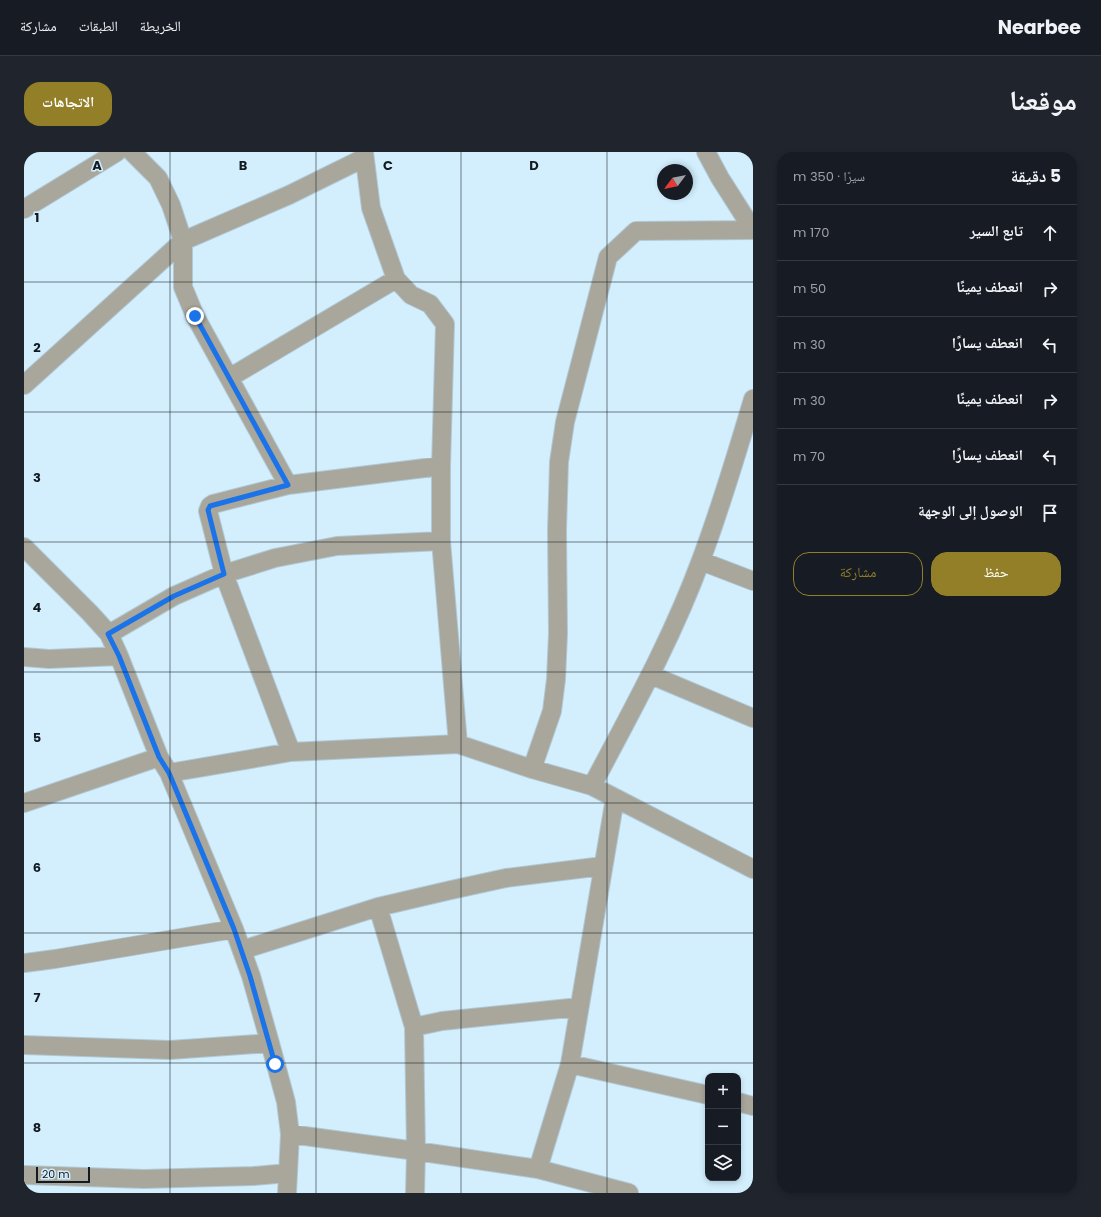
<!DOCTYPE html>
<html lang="ar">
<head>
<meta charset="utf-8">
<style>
  :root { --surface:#171b24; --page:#20242c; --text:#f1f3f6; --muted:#9ea1a6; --line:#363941; --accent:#927f27 }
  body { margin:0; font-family:Poppins,"Noto Naskh Arabic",sans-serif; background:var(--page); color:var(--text); direction:rtl }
  .controls { position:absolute; right:12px; bottom:12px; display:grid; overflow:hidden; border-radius:8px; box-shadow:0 2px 6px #0003 }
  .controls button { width:36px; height:36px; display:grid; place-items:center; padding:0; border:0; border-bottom:1px solid var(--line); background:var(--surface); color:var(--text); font:20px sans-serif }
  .compass { position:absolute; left:633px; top:12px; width:36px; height:36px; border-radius:50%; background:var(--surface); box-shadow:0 2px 6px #0003; rotate:238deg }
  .scale { position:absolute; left:12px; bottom:10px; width:54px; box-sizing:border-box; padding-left:4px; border:2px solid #121b21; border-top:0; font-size:11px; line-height:14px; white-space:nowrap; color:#121b21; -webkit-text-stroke:3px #d3effe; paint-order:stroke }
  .stop { position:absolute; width:12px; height:12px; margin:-9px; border:3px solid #1a73e8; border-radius:50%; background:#fff }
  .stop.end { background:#1a73e8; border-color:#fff; box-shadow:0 1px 4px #0008 }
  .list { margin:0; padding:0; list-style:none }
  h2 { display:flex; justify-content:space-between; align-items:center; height:52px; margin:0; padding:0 16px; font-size:17px }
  h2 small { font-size:13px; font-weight:400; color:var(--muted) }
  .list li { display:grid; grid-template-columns:26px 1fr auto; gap:12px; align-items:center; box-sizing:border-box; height:56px; padding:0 16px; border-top:1px solid var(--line) }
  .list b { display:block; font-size:15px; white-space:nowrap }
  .list em { font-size:13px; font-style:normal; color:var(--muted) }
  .actions { display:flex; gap:8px; padding:12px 16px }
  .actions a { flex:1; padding:9px 0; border:1px solid var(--accent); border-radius:16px; text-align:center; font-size:14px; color:var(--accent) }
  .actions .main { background:var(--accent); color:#fff }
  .icon { flex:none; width:22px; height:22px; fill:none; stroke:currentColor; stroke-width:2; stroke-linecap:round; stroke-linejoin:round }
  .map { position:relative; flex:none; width:729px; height:1041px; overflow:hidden; direction:ltr; border-radius:16px }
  header { display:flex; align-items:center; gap:24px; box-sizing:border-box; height:56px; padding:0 20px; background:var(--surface); border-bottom:1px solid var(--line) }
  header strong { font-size:19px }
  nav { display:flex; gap:22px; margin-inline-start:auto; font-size:14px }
  .intro { display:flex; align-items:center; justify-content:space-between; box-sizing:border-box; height:96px; padding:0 24px }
  h1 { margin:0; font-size:28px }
  .button { padding:10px 18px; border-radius:16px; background:var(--accent); color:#fff; font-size:14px; font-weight:700 }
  main { display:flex; gap:24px; padding:0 24px }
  aside { flex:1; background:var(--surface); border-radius:16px; box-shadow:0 2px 6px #0003 }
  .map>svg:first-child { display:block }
</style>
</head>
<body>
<header>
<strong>Nearbee</strong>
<nav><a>الخريطة</a><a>الطبقات</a><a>مشاركة</a></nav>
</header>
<div class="intro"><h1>موقعنا</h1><a class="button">الاتجاهات</a></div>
<main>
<aside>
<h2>5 دقيقة<small>سيرًا · 350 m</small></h2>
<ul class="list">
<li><svg class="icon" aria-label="ahead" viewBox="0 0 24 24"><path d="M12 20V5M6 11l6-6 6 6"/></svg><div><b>تابع السير</b></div><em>170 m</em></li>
<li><svg class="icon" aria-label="right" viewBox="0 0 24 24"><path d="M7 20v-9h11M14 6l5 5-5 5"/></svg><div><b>انعطف يمينًا</b></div><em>50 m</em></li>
<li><svg class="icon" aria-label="left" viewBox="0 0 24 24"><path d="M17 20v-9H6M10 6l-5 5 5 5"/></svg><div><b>انعطف يسارًا</b></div><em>30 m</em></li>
<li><svg class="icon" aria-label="right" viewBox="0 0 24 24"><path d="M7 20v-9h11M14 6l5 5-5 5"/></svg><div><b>انعطف يمينًا</b></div><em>30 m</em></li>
<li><svg class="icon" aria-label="left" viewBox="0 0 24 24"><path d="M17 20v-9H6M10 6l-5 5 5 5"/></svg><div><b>انعطف يسارًا</b></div><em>70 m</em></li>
<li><svg class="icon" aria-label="arrive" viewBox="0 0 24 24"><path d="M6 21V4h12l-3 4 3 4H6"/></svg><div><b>الوصول إلى الوجهة</b></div></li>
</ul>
<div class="actions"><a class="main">حفظ</a><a>مشاركة</a></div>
</aside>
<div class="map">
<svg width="729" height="1041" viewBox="0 0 729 1041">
  <rect width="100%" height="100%" fill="#d3effe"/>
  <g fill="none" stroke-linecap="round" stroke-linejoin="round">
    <g stroke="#b0c9d6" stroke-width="20">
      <path id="street" d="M108 0 134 26 147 53 159 89V135L171 164 264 333
        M340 0 347 56 372 127 387 143 406 152 421 172 417 314V389L434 592
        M682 0 696 26 729 78
        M0 57 93 0
        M205 226 372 127
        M0 233 159 89 265 43 340 6
        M0 395 66 461 85 482 95 504 135 605 145 621 210 777 227 824 246 891 262 950 266 982 263 1041
        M677 409 729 429
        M85 482 150 444 200 422 251 406 313 394 417 389
        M0 505 25 507 95 504
        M627 523 729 566
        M267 600 200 422 184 359 186 354 189 352 264 333 417 314
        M508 617 528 559 532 527 534 482 533 378 535 310 541 270 584 105 612 79 729 78
        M145 621 267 600 434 592 508 617 568 634 729 717
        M568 634C607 560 648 487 677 408 697 355 713 301 729 247
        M0 651 135 605
        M354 755 390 875 392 999 391 1041
        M218 798 354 755 427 738 482 726 579 714
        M0 811 31 807 210 777
        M390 875 418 869 555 855
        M0 893 146 898 246 891
        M546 912 684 943
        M714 950 729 954
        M266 982 392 999 514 1017 605 1041
        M514 1017 546 912 591 646
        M0 1023 120 1027 229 1024 264 1021"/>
    </g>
    <use href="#street" stroke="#a9a79c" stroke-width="18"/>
  </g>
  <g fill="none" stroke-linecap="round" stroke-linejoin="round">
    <path stroke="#1a73e8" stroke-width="5" d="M171 164 264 333 186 354 184 358 200 422 150 444 84 482 95 504 135 605 145 621 210 777 226 824 251 912"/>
  </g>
  <path fill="none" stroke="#121b21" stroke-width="1" stroke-opacity="0.55" d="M146 0V1041M292 0V1041M437 0V1041M583 0V1041M0 130H729M0 260H729M0 390H729M0 520H729M0 651H729M0 781H729M0 911H729"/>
  <g font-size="13" text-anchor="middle" font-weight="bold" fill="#121b21" stroke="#d3effe" stroke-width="3" stroke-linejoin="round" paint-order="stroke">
    <text x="73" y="18">A</text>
    <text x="219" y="18">B</text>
    <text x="364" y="18">C</text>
    <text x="510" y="18">D</text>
    <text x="13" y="70">1</text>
    <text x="13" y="200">2</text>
    <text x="13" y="330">3</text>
    <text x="13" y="460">4</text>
    <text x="13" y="590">5</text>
    <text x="13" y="720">6</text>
    <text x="13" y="850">7</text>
    <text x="13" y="980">8</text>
  </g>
</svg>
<div class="controls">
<button>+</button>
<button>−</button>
<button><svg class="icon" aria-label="layers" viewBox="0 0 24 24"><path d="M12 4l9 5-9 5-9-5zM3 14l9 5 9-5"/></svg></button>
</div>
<svg class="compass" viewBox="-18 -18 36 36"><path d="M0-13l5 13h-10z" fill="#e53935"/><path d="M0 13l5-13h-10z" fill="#9ea1a6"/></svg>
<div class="scale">20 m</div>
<div class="stop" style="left:251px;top:912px"></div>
<div class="stop end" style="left:171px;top:164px"></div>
</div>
</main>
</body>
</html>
